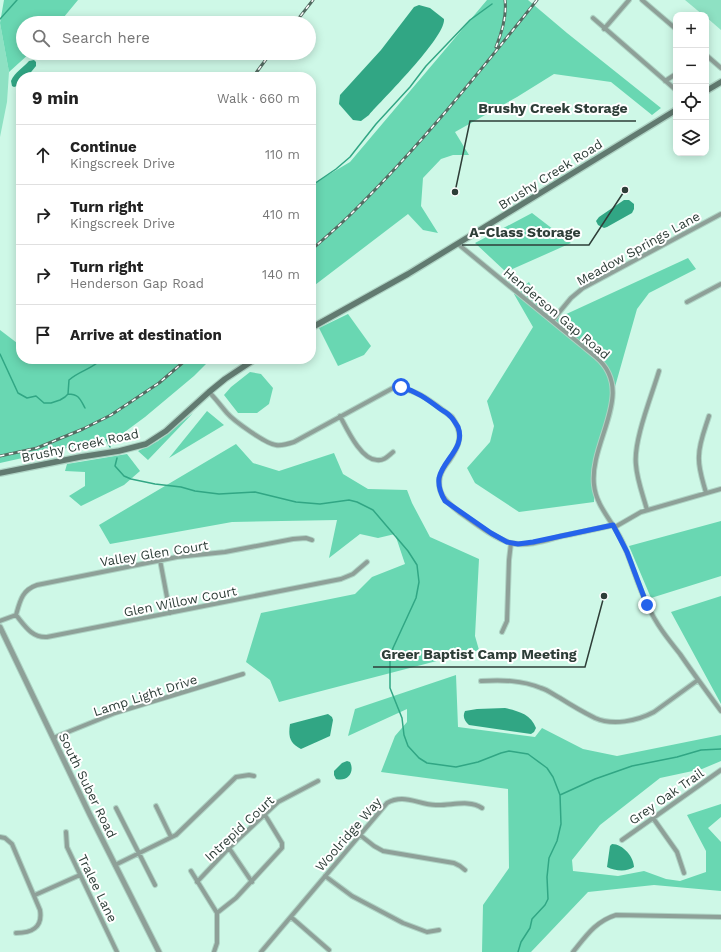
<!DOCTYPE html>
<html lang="en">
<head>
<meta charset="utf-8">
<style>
  :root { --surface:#fff; --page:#f2f2f2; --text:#222; --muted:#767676; --line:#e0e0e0 }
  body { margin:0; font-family:"Work Sans",sans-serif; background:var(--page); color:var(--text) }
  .controls { position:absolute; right:12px; top:12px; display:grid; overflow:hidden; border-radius:8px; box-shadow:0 2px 10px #0003 }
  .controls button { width:36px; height:36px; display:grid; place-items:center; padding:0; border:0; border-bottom:1px solid var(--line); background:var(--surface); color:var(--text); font:20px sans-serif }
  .stop { position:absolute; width:12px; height:12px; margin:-9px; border:3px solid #2563eb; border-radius:50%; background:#fff }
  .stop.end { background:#2563eb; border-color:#fff; box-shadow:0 1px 4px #0008 }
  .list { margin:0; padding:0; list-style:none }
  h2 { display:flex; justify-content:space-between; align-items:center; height:52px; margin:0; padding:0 16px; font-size:17px }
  h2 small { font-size:13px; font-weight:400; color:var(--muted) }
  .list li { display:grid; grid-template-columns:26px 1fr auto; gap:12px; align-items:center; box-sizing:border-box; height:60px; padding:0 16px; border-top:1px solid var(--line) }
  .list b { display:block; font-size:15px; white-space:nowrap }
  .list p { margin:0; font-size:13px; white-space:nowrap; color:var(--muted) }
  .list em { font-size:13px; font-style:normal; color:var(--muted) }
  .icon { flex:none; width:22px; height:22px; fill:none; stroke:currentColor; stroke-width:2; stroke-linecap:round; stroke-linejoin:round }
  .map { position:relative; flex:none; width:721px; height:952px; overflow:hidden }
  .search { position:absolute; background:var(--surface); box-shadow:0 2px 10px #0003; left:16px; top:16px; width:300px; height:44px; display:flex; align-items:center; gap:10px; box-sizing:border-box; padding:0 14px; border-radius:22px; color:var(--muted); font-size:15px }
  .panel { position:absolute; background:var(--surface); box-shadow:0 2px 10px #0003; left:16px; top:72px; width:300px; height:292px; border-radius:16px }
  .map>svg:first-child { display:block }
</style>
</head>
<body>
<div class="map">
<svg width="721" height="952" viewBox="0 0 721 952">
  <rect width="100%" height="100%" fill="#cef8e7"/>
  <path fill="#8ee1c3" d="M685 0H721V30L706 17V15H703Z
    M0 23 9 72 7 102 0 137Z"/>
  <path fill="#69d7b2" d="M4 0H78L59 23H23V53H30L9 72 0 23Z
    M487 0H528L567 33 661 108 652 115 611 82 554 74 517 97 455 132 469 155H453L441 159 423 178 421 206 438 233 423 230 408 214 311 288V185L350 162Z
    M532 213 571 243 506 272 475 243Z
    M688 258 696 269 649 293 637 309 594 461V502L519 512 475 483 467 468 490 442 494 426 487 401 533 327 514 294 529 282 549 322Z
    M348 314 371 346 364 355 338 366 319 328Z
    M0 330 21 346V359H37L39 361 68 363 72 359H211L194 376 145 417 122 434 63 449 0 463Z
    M250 372 261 374 273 388 269 404 257 413H238L224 395 231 387Z
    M207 411 224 425 169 458Z
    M193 413 148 460 138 451 158 441Z
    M236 444 253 463 279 471 334 453 343 474 368 489 407 490 412 503 430 537 479 559 475 636 479 650 279 702 270 680 246 662 261 613 355 594 372 577 405 564 395 534 378 538 360 534 329 558 337 520 232 522 110 544 99 525Z
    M127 454 140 471 124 485 81 506 69 496 85 486V472L65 471 67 464Z
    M721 521V576L651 598 629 546Z
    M721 596V704L671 612Z
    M456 675 458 727 535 737 542 728 583 749 617 756 721 735V761L702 769 660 778 600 825 572 860 573 871 618 876 644 871 666 879 680 881 706 872V851L687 815 721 804V817L708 828 721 842V891L654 885 588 892 531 952H482L483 905 509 868 508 789 381 772 395 736 407 722V709L348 736 355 709Z"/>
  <path fill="#31a684" d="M419 5 430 8 444 19C446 37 383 99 369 115L361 121 353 120 339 104 340 95 381 50 414 7Z
    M34 60 36 62V66L27 77H21L20 85 14 87 12 86 11 81C15 72 23 68 29 61Z
    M624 200H629L634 204V209L632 213 607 227 604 228 598 225 596 221 599 217Z
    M505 708C518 711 531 714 536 728L534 732 531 734 469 725C465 721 462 717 465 711L477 709Z
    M328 714 332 717 333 720 330 736 301 749C290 743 288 737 290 724Z
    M347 761 350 762C355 772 348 782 336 779L334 775V771L342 763Z
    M612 844C623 844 634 857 634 867 627 872 615 871 607 867L610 846Z"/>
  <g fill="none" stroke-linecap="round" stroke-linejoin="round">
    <path stroke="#31a684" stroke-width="1.5" d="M0 19 17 0
      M311 186 336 169 350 157 376 124 410 87 426 66 470 20 492 4
      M0 354 18 393 27 398 36 396 44 403H51L60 400 65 397 68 394 69 380C79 371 92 369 102 359
      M68 394C79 394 80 399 85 408
      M106 439 110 447
      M117 458 115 466 124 476 131 479 155 484 181 487 195 491 219 494 255 492 296 502 320 504 349 500 357 502 373 510 408 551 417 565 419 582 416 598 393 648 390 661V688L402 718 404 735 408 746 419 758 427 763 456 767 478 762 501 753 509 751 528 754 547 768 553 777 560 795 561 824 557 841 549 858 547 877 548 899 545 905 532 919 530 928 521 942 518 952
      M560 795 595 779 632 766 677 757 701 750 721 749"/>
    <g stroke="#aed3c4" stroke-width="6">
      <path id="minor" d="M642 0 676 29
        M593 18 676 90
        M604 29 629 0
        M706 55 721 68
        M665 81 676 74
        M458 244 596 357C637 392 589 441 594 485 596 506 613 522 622 541 632 562 637 585 648 606 656 624 668 639 680 654 693 673 707 692 721 711
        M687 302 721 284
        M552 321 571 298 583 288 721 214
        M209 392C216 399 221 406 227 413 234 421 266 444 276 445 282 446 288 444 294 442L393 388C416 387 434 404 452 417 464 434 460 445 449 461 445 466 441 471 440 477 436 494 448 503 459 512 473 522 495 539 511 543 527 547 547 540 562 536 579 533 596 529 613 525
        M340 416C347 429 361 460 377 460 384 461 388 456 393 452
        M706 493C703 481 698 469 699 456 699 443 705 429 709 416
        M647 510C643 495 637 480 636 465 633 441 652 395 659 371
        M615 527 641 512 721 489
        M160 560 170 613
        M16 615C20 601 22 590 37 585L177 557 225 552 293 539 306 538 312 540
        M0 621 16 615C25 626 32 638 47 637L341 579 353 574 367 562
        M502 632 507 621 509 560 511 543
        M481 681C503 680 521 680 541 688 548 690 554 695 560 698 571 705 583 712 595 718 613 726 637 721 654 712L698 680
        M53 738 115 713 243 674
        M156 806 171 837
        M116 808 155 885
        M653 818 677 852 684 873
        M66 832 67 847 117 952
        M360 835 374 846 383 851 454 863 460 866 465 870
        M0 837 5 838 12 844 40 910C43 928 31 933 16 933
        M622 840 721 770
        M229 848 252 882
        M115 865 176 835 236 777 249 775 254 776
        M191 871 217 913V943L214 952
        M325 876 352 896 403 923 427 932 439 930
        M197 882 229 848 278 802 318 781
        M35 895 80 875
        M217 913 236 898 282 848V843L265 815
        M291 917 329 950
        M261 952 387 803C392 800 397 799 402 799 413 799 424 805 436 805 450 806 469 799 482 808
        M573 952C586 936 596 921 616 915L721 917"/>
    </g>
    <g stroke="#aed3c4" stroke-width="7">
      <path id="tertiary" d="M0 627 90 815 159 952"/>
    </g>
    <g stroke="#aed3c4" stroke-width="8">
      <path id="secondary" d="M706 91 721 82
        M311 328 408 274 676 110
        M0 473 80 457 119 451 146 444 166 431 209 392 225 379 255 359"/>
    </g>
    <use href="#minor" stroke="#8ea098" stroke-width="4"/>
    <use href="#tertiary" stroke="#8ea098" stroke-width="5"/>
    <use href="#secondary" stroke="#617a70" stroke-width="5.5"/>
    <g stroke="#546b62" stroke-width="3">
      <path id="rail" d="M295 23 313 0
        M496 47C502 32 507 16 505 0
        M253 77 270 54
        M311 250C325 238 339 226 352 213 419 147 478 74 537 0
        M0 456 37 448 83 429 111 415 159 383 187 359"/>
    </g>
    <use href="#rail" stroke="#fff" stroke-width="1.5" stroke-dasharray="4.5" stroke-linecap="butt"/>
  </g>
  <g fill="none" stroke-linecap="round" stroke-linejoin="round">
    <path stroke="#2563eb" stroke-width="5" d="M401 387C416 391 427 399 439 408 443 411 448 413 451 417 454 420 456 424 458 427 466 448 443 459 439 478 438 486 441 494 445 501L491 533 507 542 518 544 533 542 613 525 627 552 647 605"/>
  </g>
  <g text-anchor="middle" stroke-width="4" stroke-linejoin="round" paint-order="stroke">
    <g font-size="13" fill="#2e3e38" stroke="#fff">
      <text transform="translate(550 174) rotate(-32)" y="5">Brushy Creek Road</text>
      <text transform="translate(638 248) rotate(-29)" y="5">Meadow Springs Lane</text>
      <text transform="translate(557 313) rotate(40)" y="5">Henderson Gap Road</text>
      <text transform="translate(80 445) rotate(-12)" y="5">Brushy Creek Road</text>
      <text transform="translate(154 553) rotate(-9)" y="5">Valley Glen Court</text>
      <text transform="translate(180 601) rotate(-11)" y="5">Glen Willow Court</text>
      <text transform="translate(145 695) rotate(-18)" y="5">Lamp Light Drive</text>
      <text transform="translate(88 785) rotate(64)" y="5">South Suber Road</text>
      <text transform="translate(666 796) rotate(-35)" y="5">Grey Oak Trail</text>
      <text transform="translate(239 828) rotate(-43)" y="5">Intrepid Court</text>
      <text transform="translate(348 834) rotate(-49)" y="5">Woolridge Way</text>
      <text transform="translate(98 888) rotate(64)" y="5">Tralee Lane</text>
    </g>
  </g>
  <path fill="none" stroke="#2e3e38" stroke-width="1.5" d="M455 192L470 121H636M625 190L589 245H462M604 596L585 667H373"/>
  <g fill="#2e3e38" stroke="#fff" stroke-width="1.5">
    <circle cx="455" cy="192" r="4"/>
    <circle cx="625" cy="190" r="4"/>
    <circle cx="604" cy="596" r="4"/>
  </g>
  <g font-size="14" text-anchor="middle" font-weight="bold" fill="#2e3e38" stroke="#fff" stroke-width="4" stroke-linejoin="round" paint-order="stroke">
    <text x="553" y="113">Brushy Creek Storage</text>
    <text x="525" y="237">A-Class Storage</text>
    <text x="479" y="659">Greer Baptist Camp Meeting</text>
  </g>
</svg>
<div class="controls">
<button>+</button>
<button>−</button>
<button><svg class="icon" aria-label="locate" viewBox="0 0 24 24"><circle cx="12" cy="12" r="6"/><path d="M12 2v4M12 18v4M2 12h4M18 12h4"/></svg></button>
<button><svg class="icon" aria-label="layers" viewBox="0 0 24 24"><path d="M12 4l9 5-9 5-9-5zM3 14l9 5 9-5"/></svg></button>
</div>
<div class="stop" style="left:401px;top:387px"></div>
<div class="stop end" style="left:647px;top:605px"></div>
<div class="search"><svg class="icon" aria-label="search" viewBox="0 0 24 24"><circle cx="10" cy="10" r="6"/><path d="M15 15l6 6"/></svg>Search here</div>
<section class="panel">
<h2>9 min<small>Walk · 660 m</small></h2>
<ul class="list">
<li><svg class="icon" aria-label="ahead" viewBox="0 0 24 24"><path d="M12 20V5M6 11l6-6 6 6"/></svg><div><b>Continue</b><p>Kingscreek Drive</p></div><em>110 m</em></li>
<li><svg class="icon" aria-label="right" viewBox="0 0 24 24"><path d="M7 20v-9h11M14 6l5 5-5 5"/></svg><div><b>Turn right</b><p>Kingscreek Drive</p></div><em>410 m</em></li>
<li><svg class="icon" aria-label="right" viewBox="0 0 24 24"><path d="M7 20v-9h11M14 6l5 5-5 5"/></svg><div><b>Turn right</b><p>Henderson Gap Road</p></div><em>140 m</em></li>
<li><svg class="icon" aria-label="arrive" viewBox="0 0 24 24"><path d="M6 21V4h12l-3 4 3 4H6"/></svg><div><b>Arrive at destination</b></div></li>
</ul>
</section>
</div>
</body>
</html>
